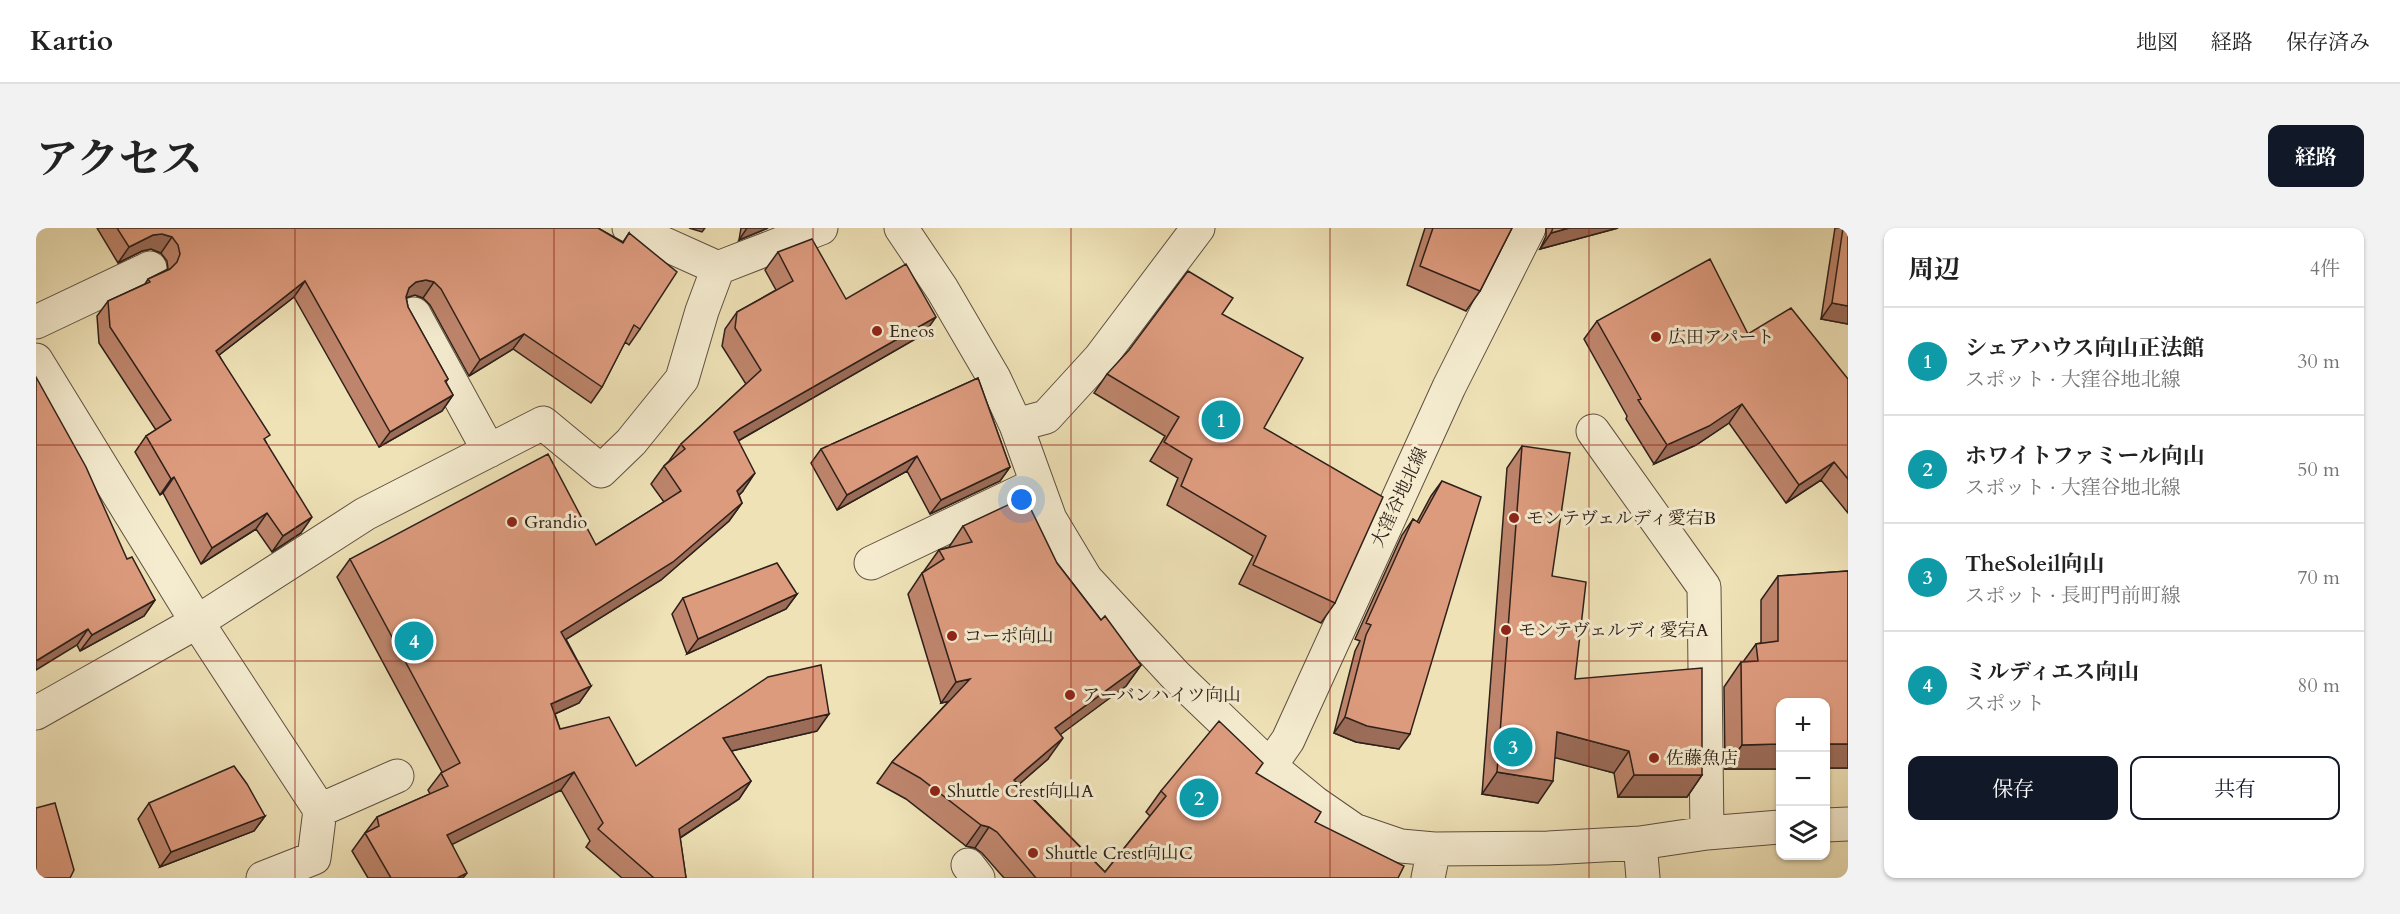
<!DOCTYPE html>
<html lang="ja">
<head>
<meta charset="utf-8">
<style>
  :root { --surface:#fff; --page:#f2f2f2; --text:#222; --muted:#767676; --line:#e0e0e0; --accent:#111827 }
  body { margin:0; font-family:Cardo,"Noto Serif JP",serif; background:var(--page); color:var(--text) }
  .controls { position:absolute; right:18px; bottom:18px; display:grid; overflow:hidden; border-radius:12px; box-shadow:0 2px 4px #0004 }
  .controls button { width:54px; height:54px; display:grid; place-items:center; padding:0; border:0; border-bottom:2px solid var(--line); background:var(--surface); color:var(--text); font:30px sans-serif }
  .you { position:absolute; left:986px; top:272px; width:21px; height:21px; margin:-15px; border:4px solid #fff; border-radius:50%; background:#1a73e8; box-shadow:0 0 0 9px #1a73e833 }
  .badge { display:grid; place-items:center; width:39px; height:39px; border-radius:50%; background:var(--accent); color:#fff; font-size:20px; font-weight:700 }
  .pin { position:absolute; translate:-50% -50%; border:3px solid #fff; box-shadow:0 2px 6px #0006 }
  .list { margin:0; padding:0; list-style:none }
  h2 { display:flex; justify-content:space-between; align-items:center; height:78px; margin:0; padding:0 24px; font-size:26px }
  h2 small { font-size:20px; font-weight:400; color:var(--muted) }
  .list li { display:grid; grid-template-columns:39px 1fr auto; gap:18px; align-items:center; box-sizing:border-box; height:108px; padding:0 24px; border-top:2px solid var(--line) }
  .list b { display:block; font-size:22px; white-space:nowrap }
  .list p { margin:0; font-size:20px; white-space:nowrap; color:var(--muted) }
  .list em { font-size:20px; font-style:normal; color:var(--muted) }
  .actions { display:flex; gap:12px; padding:18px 24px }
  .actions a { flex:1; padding:14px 0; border:2px solid var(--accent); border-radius:12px; text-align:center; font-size:21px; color:var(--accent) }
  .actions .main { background:var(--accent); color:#fff }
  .icon { flex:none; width:33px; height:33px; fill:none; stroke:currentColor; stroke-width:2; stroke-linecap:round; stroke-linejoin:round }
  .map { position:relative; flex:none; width:1812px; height:650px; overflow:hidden; border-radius:12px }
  header { display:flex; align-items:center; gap:36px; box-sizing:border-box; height:84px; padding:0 30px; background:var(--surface); border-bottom:2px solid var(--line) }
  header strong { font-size:28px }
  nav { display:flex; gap:33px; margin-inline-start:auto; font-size:21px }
  .intro { display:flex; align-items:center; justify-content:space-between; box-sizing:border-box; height:144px; padding:0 36px }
  h1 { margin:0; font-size:42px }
  .button { padding:15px 27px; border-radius:12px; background:var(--accent); color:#fff; font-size:21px; font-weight:700 }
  main { display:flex; gap:36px; padding:0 36px }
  aside { flex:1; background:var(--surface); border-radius:12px; box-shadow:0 2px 4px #0004 }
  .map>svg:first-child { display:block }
</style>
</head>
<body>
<header>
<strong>Kartio</strong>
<nav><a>地図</a><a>経路</a><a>保存済み</a></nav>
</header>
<div class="intro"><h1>アクセス</h1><a class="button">経路</a></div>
<main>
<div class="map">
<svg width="1812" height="650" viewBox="0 0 1812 650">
  <rect width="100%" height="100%" fill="#efe2b7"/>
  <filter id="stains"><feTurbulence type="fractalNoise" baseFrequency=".00333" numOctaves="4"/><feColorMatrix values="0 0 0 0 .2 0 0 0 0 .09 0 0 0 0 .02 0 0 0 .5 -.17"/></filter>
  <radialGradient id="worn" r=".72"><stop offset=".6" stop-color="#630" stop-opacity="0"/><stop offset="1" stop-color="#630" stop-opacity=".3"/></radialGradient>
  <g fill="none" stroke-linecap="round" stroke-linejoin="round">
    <g stroke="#5e5041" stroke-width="35">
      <path id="minor" d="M593 0 682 40 785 0
        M865 0 906 61 958 150 980 197 1014 291 1050 351 1139 447 1234 538 1279 575 1318 602 1365 618 1398 621 1512 620 1604 615 1671 605 1744 599
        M378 86 453 223
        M0 94 114 40
        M0 132 161 394 284 582 278 630 227 650
        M980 197 1010 189 1064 130 1162 0
        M1557 203 1668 359 1671 605
        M835 335 1001 256
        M0 485 161 394 329 286 507 195 565 243 595 214 646 151 666 83 682 40
        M1234 538 1252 512 1413 159 1493 0
        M284 582 361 548
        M1790 597 1812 596
        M1604 615 1607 650
        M932 637 942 650
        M1392 650 1398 621"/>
    </g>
    <use href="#minor" stroke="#f5ecd0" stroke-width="33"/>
  </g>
  <path fill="#be856c" stroke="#2e201a" stroke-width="1.5" d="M61 0H562L587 14 593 5 604 101 593 117 589 114 566 159 555 175 477 121 433 148 394 77 387 70 379 67 370 69 372 79 412 151 410 154 417 167 406 183 343 219 258 69 183 127 230 214 265 305 236 324 220 301 165 336 127 265 124 267 99 224 110 208 120 202 63 115 61 88 72 73 109 56 112 51 132 41 131 33 125 25 115 21 106 23 82 35Z
    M705 0H732L703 12Z
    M1389 0H1476L1444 63 1430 83 1371 57Z
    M1510 0H1582L1504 21 1510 8Z
    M1799 0H1812V96L1785 91Z
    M742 24 810 71 888 106 702 213 707 263 703 267 706 275 693 293 625 352 530 411 555 458 543 475 519 486 524 501 600 538 781 503 695 523 715 553 703 571 644 610 650 650H586L550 619 554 613 525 562 416 616 427 650H332L316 623 329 605 341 589 394 566 392 562 405 545 406 544 301 349 314 331 560 317 628 274 615 256 628 238 633 233 645 216 710 156 686 118 689 101 701 84 740 62 729 42Z
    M1186 86 1228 200 1299 375 1285 395 1203 356 1217 328 1131 277 1142 250 1114 233 1129 208 1058 165 1071 146Z
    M1561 93 1712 106 1812 151V285L1785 252 1750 275 1693 195 1660 217 1618 236 1590 191 1591 188 1548 111Z
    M942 150 974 239 964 253 894 286 871 243 801 282 775 235 785 221Z
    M1486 218 1539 451 1666 547 1651 569H1582L1578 545 1519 529 1502 575 1446 566 1471 240Z
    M1406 253 1363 521 1320 514 1298 505 1319 423 1324 413 1319 411 1366 307 1377 291 1381 294 1395 268Z
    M927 298 1021 335 1065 392 1105 437 1090 458 1024 506 1012 531 983 556 1069 644 1114 588 1110 584 1125 563 1220 545 1279 594 1362 650H968L946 625 939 620 930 618 870 571 841 555 856 534 913 473 905 475 872 366 886 345 888 343 903 322 913 319Z
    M91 331 119 372 108 388 44 423 41 417Z
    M1812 343V540H1790V474H1744V541H1689L1688 459 1705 434H1707L1720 416 1725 415V372L1742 348Z
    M761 366 750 381 651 426 636 386 647 370Z
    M113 575 229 588 218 603 124 639 102 591Z"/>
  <path fill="#9b6c58" stroke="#2e201a" stroke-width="1.5" d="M653 0H669L666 4Z
    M711 0H732L703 12Z
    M1533 0H1582L1504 21 1515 5Z
    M126 6 136 9 125 25 115 21 106 23 82 35 93 19 117 7Z
    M390 52 398 54 387 70 379 67 369 70 373 60 380 54Z
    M269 53 258 69 169 138 180 123Z
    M1796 75 1812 78V96L1785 91Z
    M900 89 888 106 686 222 698 204Z
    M488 106 477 121 433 148 444 132Z
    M417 167 406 183 343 219 354 204Z
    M1706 176 1693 195 1660 217 1618 236 1631 217Z
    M881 228 871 243 801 282 811 267Z
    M1798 234 1785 252 1750 275 1763 257Z
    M974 239 964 253 894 286 905 272Z
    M719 245 707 263 689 281 701 263Z
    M138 249 127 265 124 267 135 251Z
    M706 275 693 293 625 352 513 422 525 404Z
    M231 285 220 301 165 336 176 320Z
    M276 289 265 305 236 324 247 308Z
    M761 366 750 381 651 426 662 411Z
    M119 372 108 388 44 423 56 407Z
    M52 401 41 417 0 442V433Z
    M1105 437 1090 458 1005 521 1019 500Z
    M934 451 919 472 905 475 920 454Z
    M555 458 543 475 503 493 515 476Z
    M793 486 781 503 674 528 687 510Z
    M1309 489 1374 506 1363 521 1320 514 1298 505Z
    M1521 504 1593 523 1578 545 1505 526Z
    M1027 510 1012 531 964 573 978 552Z
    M1744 516V541H1689L1706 517Z
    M1790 516H1812V540H1790Z
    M538 544 525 562 399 625 411 607Z
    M1461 544 1517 553 1502 575 1446 566Z
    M1598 547H1666L1651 569H1582Z
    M715 553 703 571 630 619 643 601Z
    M229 588 218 603 124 639 135 624Z
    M945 597 953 599 939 620 930 618Z
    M431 645 427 650H421Z"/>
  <path fill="#dd9b7e" stroke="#2e201a" stroke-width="1.5" d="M81 0H562L587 15 593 5 641 44 604 101 598 97 566 159 488 106 444 132 405 61 398 54 390 52 380 54 373 60 370 69 372 79 412 151 409 153 417 167 354 204 269 53 180 123 234 207 228 211 276 289 247 308 231 285 176 320 138 249 135 251 110 208 135 192 74 99 72 73 114 54 112 51 134 41 141 34 144 26 142 17 136 9 126 6 117 7 93 19Z
    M1397 0H1476L1444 63 1384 38Z
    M1517 0H1533L1515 5Z
    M1807 0H1812V78L1796 75Z
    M776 11 810 71 870 36 900 89 698 204 719 245 701 263 706 275 637 334 525 404 555 458 515 476 524 501 573 489 600 538 732 449 785 437 793 486 687 510 715 553 643 601 650 650H618L562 601 567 595 538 544 411 607 431 645 421 650H355L329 605 343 598 341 589 412 558 405 545 424 535 314 331 512 226 560 317 645 263 628 238 649 221 645 216 725 142 699 100 701 84 757 53 742 24Z
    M1674 31 1712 106 1755 80 1812 151V251L1798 234 1763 257 1706 176 1673 198 1631 217 1602 172 1605 171 1561 93Z
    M1152 43 1197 70 1186 86 1267 130 1228 200 1347 269 1299 375 1217 337 1230 308 1145 258 1156 231 1128 214 1143 189 1071 146 1093 122Z
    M0 149 50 239 91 331 96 329 119 372 56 407 52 401 0 433Z
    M942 150 974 239 905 272 881 228 811 267 785 221Z
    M1486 218 1534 225 1516 348 1550 354 1539 451 1666 440V547H1598L1593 523 1521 504 1517 553 1461 544Z
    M1406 253 1445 269 1374 506 1331 498 1309 489 1330 407 1335 397 1330 395 1377 291 1383 295Z
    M989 269 1021 335 1065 392 1069 388 1105 437 1019 500 1027 510 978 552 1069 644 1130 568 1125 563 1183 493 1227 535 1220 545 1285 584 1279 594 1368 638 1362 650H1000L961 604 953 599 945 597 884 550 856 534 934 451 920 454 886 345 908 331 903 322 936 314 927 298Z
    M741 335 761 366 662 411 647 370Z
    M1812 343V516H1790V474H1744V516L1706 517 1705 434 1722 433 1720 416 1742 413V348Z
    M198 538 211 556 229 588 135 624 113 575Z
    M19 575 38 642 34 650H0V580Z"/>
  <path fill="none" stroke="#8f2418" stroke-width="1.5" stroke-opacity="0.55" d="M259 0V650M518 0V650M777 0V650M1035 0V650M1294 0V650M1553 0V650M0 217H1812M0 433H1812"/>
  <g fill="#8f2418" stroke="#f5ecd0" stroke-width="2">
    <circle cx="841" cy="103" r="6"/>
    <circle cx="1620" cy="109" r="6"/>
    <circle cx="1478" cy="290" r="6"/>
    <circle cx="476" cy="294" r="6"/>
    <circle cx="1470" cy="402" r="6"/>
    <circle cx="916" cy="408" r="6"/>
    <circle cx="1034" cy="467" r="6"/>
    <circle cx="1618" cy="530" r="6"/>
    <circle cx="899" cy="563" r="6"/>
    <circle cx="997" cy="625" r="6"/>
  </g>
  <g text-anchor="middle" stroke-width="6" stroke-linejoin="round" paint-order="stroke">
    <g font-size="18" fill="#2e201a" stroke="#f5ecd0" text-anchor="start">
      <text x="853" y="109">Eneos</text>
      <text x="1632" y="115">広田アパート</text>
      <text x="1490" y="296">モンテヴェルディ愛宕B</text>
      <text x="488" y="300">Grandio</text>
      <text x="1482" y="408">モンテヴェルディ愛宕A</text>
      <text x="928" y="414">コーポ向山</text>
      <text x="1046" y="473">アーバンハイツ向山</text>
      <text x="1630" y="536">佐藤魚店</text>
      <text x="911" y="569">Shuttle Crest向山A</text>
      <text x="1009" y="631">Shuttle Crest向山C</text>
    </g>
    <g font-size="18" fill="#2e201a" stroke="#f5ecd0">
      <text transform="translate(1363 269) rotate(-65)" y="6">大窪谷地北線</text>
    </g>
  </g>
  <rect width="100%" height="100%" filter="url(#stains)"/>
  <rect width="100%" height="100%" fill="url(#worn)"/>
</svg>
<div class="controls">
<button>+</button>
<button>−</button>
<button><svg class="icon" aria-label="layers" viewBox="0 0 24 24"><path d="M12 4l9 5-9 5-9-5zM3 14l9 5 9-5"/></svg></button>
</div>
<div class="you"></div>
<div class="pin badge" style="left:1185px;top:192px;background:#0f9aa8">1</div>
<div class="pin badge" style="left:1163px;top:570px;background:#0f9aa8">2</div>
<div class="pin badge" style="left:1477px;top:519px;background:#0f9aa8">3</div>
<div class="pin badge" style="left:378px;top:413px;background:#0f9aa8">4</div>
</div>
<aside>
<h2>周辺<small>4件</small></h2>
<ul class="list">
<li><span class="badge" style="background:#0f9aa8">1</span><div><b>シェアハウス向山正法館</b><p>スポット · 大窪谷地北線</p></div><em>30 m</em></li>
<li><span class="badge" style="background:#0f9aa8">2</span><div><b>ホワイトファミール向山</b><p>スポット · 大窪谷地北線</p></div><em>50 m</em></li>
<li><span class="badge" style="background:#0f9aa8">3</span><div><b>TheSoleil向山</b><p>スポット · 長町門前町線</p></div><em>70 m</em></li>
<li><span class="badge" style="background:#0f9aa8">4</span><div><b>ミルディエス向山</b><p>スポット</p></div><em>80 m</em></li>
</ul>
<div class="actions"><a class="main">保存</a><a>共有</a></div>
</aside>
</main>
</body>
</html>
